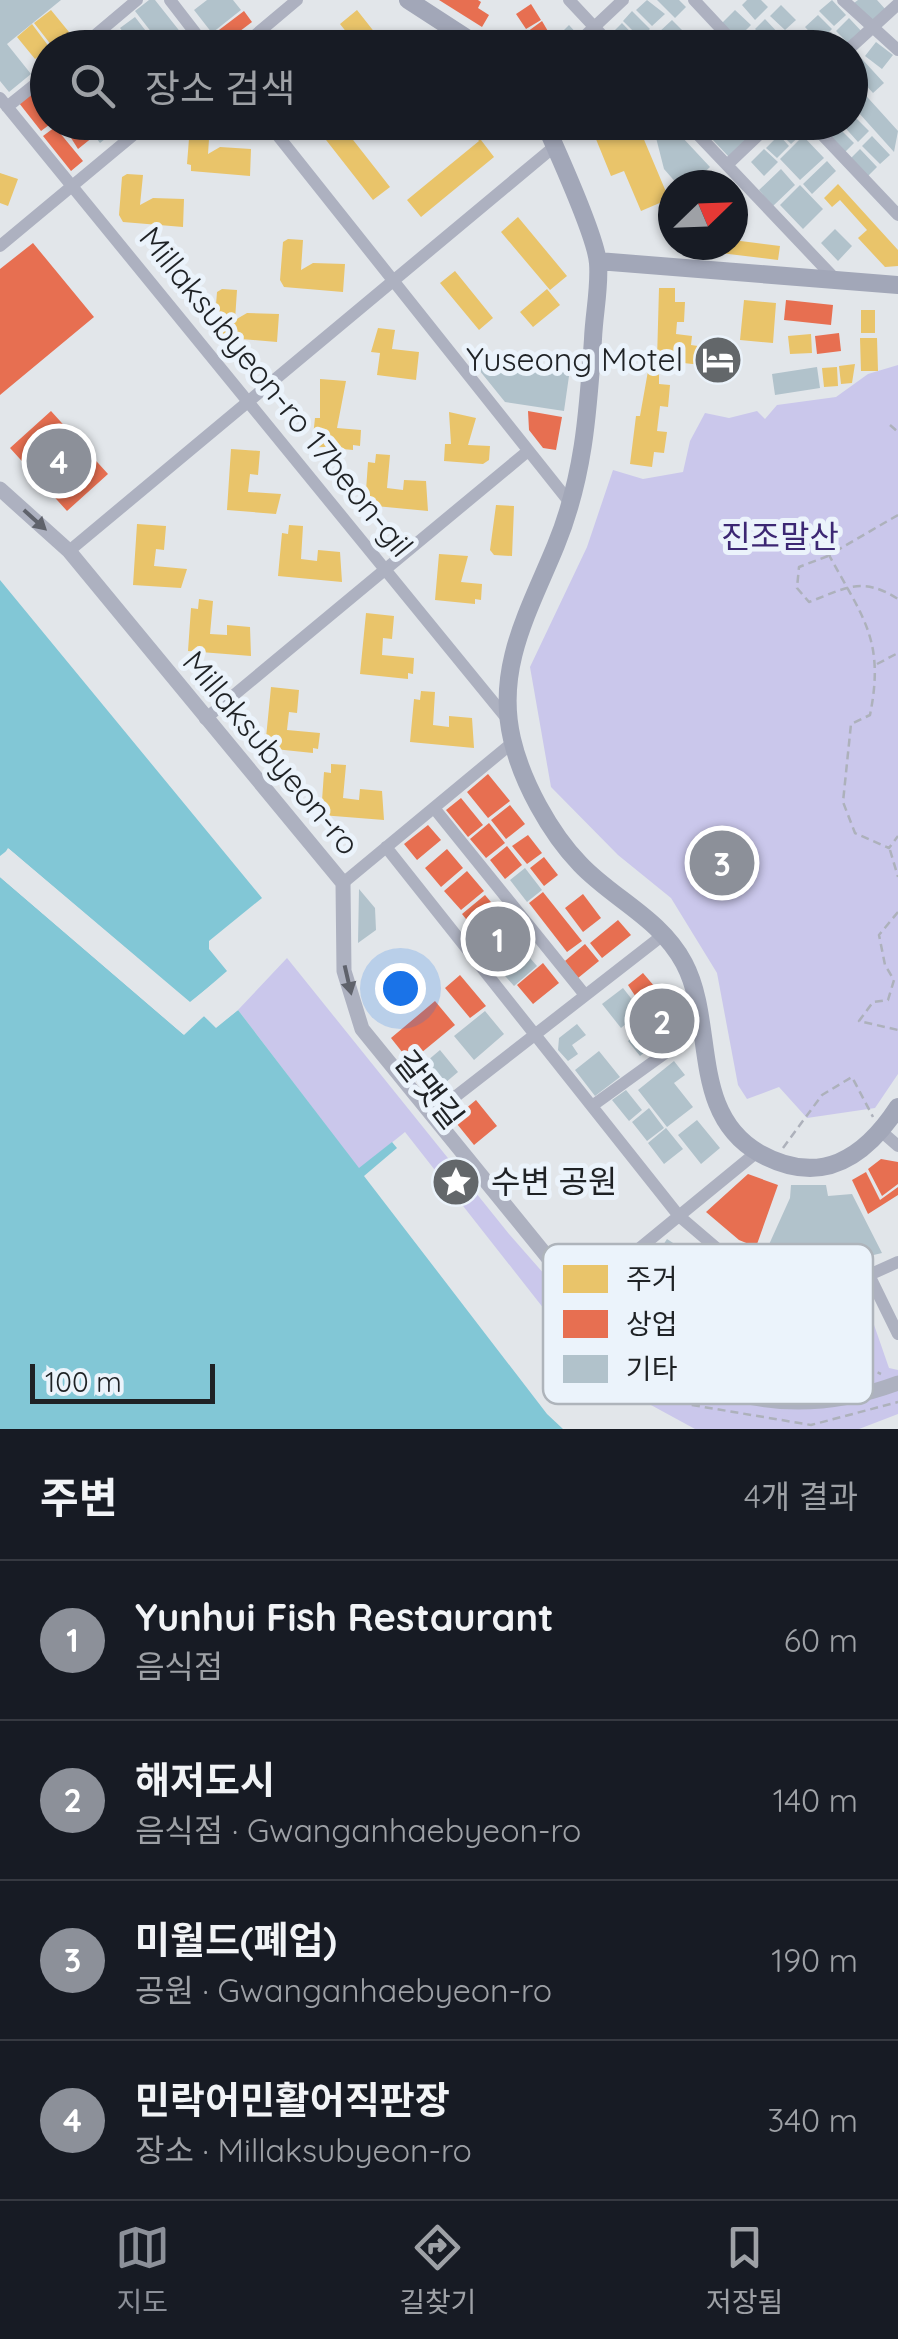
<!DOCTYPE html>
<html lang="ko">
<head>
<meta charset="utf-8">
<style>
  :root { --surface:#171b24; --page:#242831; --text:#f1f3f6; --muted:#9ea1a6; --line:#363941; --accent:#8c9099 }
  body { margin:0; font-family:Quicksand,"Noto Sans KR",sans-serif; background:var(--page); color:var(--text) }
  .compass { position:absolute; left:658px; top:170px; width:90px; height:90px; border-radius:50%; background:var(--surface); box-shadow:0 2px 8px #0004; rotate:67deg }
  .scale { position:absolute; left:30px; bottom:25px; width:185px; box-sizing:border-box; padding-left:10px; border:5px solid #1f2225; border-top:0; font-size:28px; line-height:35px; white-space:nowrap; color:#1f2225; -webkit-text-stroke:8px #ebf3fb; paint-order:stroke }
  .you { position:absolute; left:400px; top:988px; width:35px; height:35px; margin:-25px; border:8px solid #fff; border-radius:50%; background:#1a73e8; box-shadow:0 0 0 15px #1a73e833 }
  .badge { display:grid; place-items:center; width:65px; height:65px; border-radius:50%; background:var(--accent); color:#fff; font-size:32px; font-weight:700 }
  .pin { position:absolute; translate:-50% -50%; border:5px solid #fff; box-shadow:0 2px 10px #0006 }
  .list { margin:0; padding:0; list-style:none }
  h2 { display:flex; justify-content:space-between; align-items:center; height:130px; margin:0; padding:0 40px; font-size:42px }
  h2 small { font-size:32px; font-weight:400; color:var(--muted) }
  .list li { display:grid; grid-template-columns:65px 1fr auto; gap:30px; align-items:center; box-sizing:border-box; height:160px; padding:0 40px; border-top:2px solid var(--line) }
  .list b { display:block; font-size:38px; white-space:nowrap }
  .list p { margin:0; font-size:32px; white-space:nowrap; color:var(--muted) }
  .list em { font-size:32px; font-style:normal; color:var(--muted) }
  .icon { flex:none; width:55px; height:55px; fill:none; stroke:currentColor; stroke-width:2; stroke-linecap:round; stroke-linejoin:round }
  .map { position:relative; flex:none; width:898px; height:1429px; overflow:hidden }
  .search { position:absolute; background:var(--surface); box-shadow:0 2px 8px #0004; left:30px; right:30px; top:30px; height:110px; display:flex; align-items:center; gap:25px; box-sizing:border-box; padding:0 35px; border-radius:55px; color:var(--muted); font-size:38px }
  .sheet { height:770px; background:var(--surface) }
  nav { display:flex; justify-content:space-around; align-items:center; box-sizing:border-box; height:140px; border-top:2px solid var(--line); background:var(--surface); font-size:28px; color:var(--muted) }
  nav a { display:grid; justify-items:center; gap:5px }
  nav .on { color:var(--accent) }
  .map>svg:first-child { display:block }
</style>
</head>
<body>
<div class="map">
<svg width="898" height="1429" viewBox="0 0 898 1429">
  <rect width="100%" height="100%" fill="#e2e6ea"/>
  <path fill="#cac7eb" d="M898 365V1074L875 1108 807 1118 779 1087 747 1099 738 1085 717 973 671 898 618 855 551 787 530 667 587 547 613 470 643 479 683 472 690 441 705 413 729 418 757 411 765 419 777 405 836 397 868 374Z
    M287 958 509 1234 603 1341 653 1379 708 1403 745 1278 817 1292 851 1288 864 1296 889 1368 898 1370V1414L859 1429H695L605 1380 570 1342 405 1132 359 1169 238 1010Z"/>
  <path fill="#82c7d6" d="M0 580 262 898 209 941V949L227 971 190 1003 9 849 0 856Z
    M0 877 183 1034 204 1016 216 1027 238 1010 359 1168 392 1142 397 1148 364 1176 547 1414 563 1429H0Z"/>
  <path fill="#e2e6ea" d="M8 848 190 1002 215 982 218 986 187 1007 9 855 0 861Z
    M0 872 184 1028 203 1011 216 1021 235 1006 238 1010 216 1028 204 1016 184 1035 0 877Z"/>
  <path fill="#e9c46a" d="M51 10 69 32 52 46 34 23Z
    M357 10 387 48H359L340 24Z
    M32 24 50 48 35 59 17 37Z
    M312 122H339L390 187 373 200Z
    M464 122H491L495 128 481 140 494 157 421 217 407 200 479 141Z
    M589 122H621L623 129 637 123 669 199 641 211 624 171 611 176Z
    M194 123 210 124 208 154 220 147 251 149 250 176 191 171V165L187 164 190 126Z
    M0 173 18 179 8 206 0 203Z
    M127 174 143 175 140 205 153 198 184 199 183 227 123 222 119 215 122 177Z
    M838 184 898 250V266L885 267 858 238 867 230 840 200 832 207 824 198Z
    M518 217 567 276 550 290 501 232Z
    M288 239 303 240 301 270 313 263 345 264 343 292 284 287 280 280 283 242Z
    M733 240 780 246 778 260 704 251 705 245H733Z
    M455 271 493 318 479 330 440 283Z
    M659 288H675V302H685L684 322H677L676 334 692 336 691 345 712 348 710 366 657 360Z
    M222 289 237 290 235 320 247 313 279 314 277 342 218 337V330H214L217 292Z
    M547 289 560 305 533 327 520 312Z
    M744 300 776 303 773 343 740 340Z
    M861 310H875V333H861Z
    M378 328 395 330 392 349 419 352 416 380 377 375 380 353 371 352Z
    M811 334 812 353 790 354 788 336Z
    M860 338H877L878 371H861Z
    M855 364 852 383 841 384 839 366Z
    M837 367 838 386 824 387 822 368Z
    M648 371 659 372V384L670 385 668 407 660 406 657 431 667 432 664 453 654 452 652 467 630 464 636 416H640Z
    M320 379 346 381 337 428 361 430 360 446 353 445V450L312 446 315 418H320Z
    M449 412 476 418 468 445 490 446 489 460 483 464 444 461 445 444H451Z
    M231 449 260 451 258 475 250 474 248 492 281 494 276 514 227 510Z
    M376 454 390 455 387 488 403 490 404 480 426 481 428 511 365 505 368 462 375 463Z
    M496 505 514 506 512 556 494 555 490 550Z
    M137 524 166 526 164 550 156 549 154 566 187 569 181 588 133 585Z
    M289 525 303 526 301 559 317 561 318 550 340 552 342 582 278 576 282 533 288 534Z
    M439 554 468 556 461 582 482 584 481 600 475 599V604L435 600Z
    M199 599 213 601 210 634 227 635V625L250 627 251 656 188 651 191 608 198 609Z
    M366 613 394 616 392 639 383 638 382 655 414 658 413 674 408 673V679L360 674Z
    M271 687 299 690 297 713 289 712 287 730 320 733 318 749 313 748V753L265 748Z
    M421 691 435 692 433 725 449 727V716L472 718 474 748 410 742 414 699 420 700Z
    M331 764 346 765 343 798 359 800 360 789 382 791 384 820 321 815 324 772 331 773Z"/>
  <path fill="#e76f51" d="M439 0H478L481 2 478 8 489 15 482 27Z
    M531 4 541 20 526 29 516 14Z
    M244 11 252 22 223 44 215 33Z
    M542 21 552 38 537 48 527 32Z
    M32 92 48 111V122H53L41 131 19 103Z
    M61 122H81L93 137 78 149Z
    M55 127 83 161 71 171 43 136Z
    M33 243 94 317 0 395V269Z
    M786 300 833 305 831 325 784 320Z
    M839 333 841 351 817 354 815 336Z
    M51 411 108 474 67 511 10 448Z
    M528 411 562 417 556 450 543 448 529 430Z
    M488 774 510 801 488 818 467 792Z
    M461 798 483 825 468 837 446 810Z
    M510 805 525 824 506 839 491 820Z
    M489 823 505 843 486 858 470 839Z
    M428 825 441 840 417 860 404 844Z
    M528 835 542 853 527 864 512 846Z
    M507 846 522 865 505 879 490 860Z
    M447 849 463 868 441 887 425 868Z
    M544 857 558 875 544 886 530 868Z
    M467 871 484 891 461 910 444 891Z
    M543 892 582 941 567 952 529 903Z
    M583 894 601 918 583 932 565 908Z
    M485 895 501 914 478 934 462 914Z
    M505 920 522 939 501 957 484 938Z
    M618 920 631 935 602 958 590 943Z
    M585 944 599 961 578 978 565 961Z
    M543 963 559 983 533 1004 517 985Z
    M643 973 673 1008 678 1025 662 1037 628 985Z
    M460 975 486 1006 470 1018 445 988Z
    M435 1001 455 1025 410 1062 391 1038Z
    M476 1100 497 1126 474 1145 453 1119Z
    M881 1159 898 1162V1184L882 1196 868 1169Z
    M866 1172 880 1200 898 1187V1195L868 1214 852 1180Z
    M748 1174 778 1185 756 1247 739 1240 706 1212Z"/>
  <path fill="#b1c2cb" d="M0 0H61L7 44 31 74 9 92 0 81Z
    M149 0H155L193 48H135L120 28 135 17 156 44 159 42 135 11Z
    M207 0H233L241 10 212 33 194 10Z
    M647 0 665 14 652 26 636 10Z
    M657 0H679L686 7 675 18Z
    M747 0H761L768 7 755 20 742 5Z
    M832 0 846 15 834 26 819 11Z
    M858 0H877L886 10 872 23 854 3Z
    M781 5 796 20 785 30 770 16Z
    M735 10 751 25 736 40 721 24Z
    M632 11 650 29 640 38 623 21Z
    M818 15 832 29 819 42 805 27Z
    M849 18 864 34 851 46 836 31Z
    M765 19 781 36 771 45 755 29Z
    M672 20 686 34 672 47 658 33Z
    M622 23 642 44 652 34 666 48H618L608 37Z
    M569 25 578 35 565 48H546Z
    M118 30 132 48H89L99 40 102 43Z
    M876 42 893 55 882 69 865 56Z
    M862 59 884 83 873 93 851 69Z
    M850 78 898 131 894 152 850 103Z
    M850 112 869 131 858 142 840 122H850Z
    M84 122H110L116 130 100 143Z
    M652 122H668L710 167 691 185H678L664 169Z
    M696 122H737L751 137 729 157Z
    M793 122 805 131 791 144 781 134Z
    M835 124 854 143 844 153 825 133Z
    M779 135 789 146 777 158 766 148Z
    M803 136 824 158 800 180 780 159Z
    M872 136 890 155 880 164 862 146Z
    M764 149 778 162 764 176 751 162Z
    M860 149 877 167 866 178 849 160Z
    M827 161 836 171 812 194 803 184Z
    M781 169 795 185 773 206 759 190Z
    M800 185 823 209 803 229 780 205Z
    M835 229 852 246 838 261 821 243Z
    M467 355 570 369 564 411 505 402Z
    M817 367 820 388 775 395 772 374Z
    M525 868 542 890 527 902 510 880Z
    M359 889 375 908 376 930 358 943Z
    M522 949 537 966 514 986 499 969Z
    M623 988 641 1011 621 1028 602 1004Z
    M485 1011 504 1034 474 1060 454 1036Z
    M644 1016 662 1038 640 1056 628 1041 634 1036 628 1029Z
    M577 1024 586 1035 572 1045 578 1054 568 1061 558 1050 559 1038Z
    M440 1050 458 1072 432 1094 414 1072Z
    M599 1051 620 1077 595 1096 575 1070Z
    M674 1061 685 1075 674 1083 693 1107 667 1127 638 1090Z
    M626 1090 642 1110 629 1121 612 1100Z
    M649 1108 664 1128 647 1141 632 1122Z
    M697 1120 720 1148 701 1164 678 1135Z
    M666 1128 683 1149 664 1164 648 1143Z
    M791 1185H826L828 1196 852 1194 882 1253 815 1269 762 1260 790 1198Z
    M667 1239 699 1260 688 1277 656 1256Z"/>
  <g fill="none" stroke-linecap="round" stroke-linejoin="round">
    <path stroke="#adb1bb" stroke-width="2.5" stroke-dasharray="8 5" stroke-linecap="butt" d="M890 425 898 432
      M898 515 829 555C863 618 885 640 870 715L851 724 843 802 855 833 889 848 898 836
      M828 556 799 567 797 588 809 602C846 588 862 576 898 599
      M877 664 898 653
      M890 850 898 877
      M898 912 879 935 885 965 894 980 888 1000 873 1002 859 1021 898 1030
      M783 1148 822 1095 852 1077 873 1117
      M745 1302 794 1314 821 1307 840 1315 867 1297
      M805 1314 808 1327 797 1368 833 1376 852 1361
      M841 1316 857 1344 852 1361 881 1374
      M581 1318 610 1355 692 1405 811 1425 898 1402
      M730 1346C755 1353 776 1342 800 1348
      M748 1361 758 1307
      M762 1365 775 1310
      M780 1370 800 1289"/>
    <path stroke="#adb1c0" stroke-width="12" d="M170 0 207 48
      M569 0 614 48
      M694 0 739 48
      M843 0 898 50
      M80 48 137 0
      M240 48 297 0
      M572 48 623 0
      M850 48 898 4
      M0 98 508 720
      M7 107 48 74
      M267 122 571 504
      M686 122 836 280
      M810 122 898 215
      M727 165 772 122
      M0 246 149 122
      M69 551 555 146
      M205 719 528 451
      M434 808 585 995
      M386 847 679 1216 741 1269 826 1282 869 1275 898 1262
      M343 883 512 743
      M592 1106 700 1028
      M433 1114 663 935
      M882 1132 898 1146
      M869 1275 898 1334
      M580 1297 757 1152
      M704 1392 741 1269"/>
    <path stroke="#adb1c0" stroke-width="15" d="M0 489 69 551 343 883 344 971 362 1029 580 1297C667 1388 775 1429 898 1383"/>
    <path stroke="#a2a7b8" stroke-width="18" d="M408 0 482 48
      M544 122C557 151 596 236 598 263 600 287 594 314 593 339 588 411 584 477 556 545 530 609 495 667 512 739 522 782 550 833 580 864 613 899 660 918 684 963 716 1023 689 1113 759 1153 820 1187 864 1159 898 1107
      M598 261 898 285"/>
  </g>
  <defs><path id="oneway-solid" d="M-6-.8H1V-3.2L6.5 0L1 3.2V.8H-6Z" transform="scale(2.5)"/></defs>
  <g fill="#5f626b">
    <use href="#oneway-solid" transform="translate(35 520) rotate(42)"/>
    <use href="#oneway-solid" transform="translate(348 980) rotate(77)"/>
  </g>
  <defs>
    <g id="hotel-disc" transform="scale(2.5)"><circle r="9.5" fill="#63676a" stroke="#ebf3fb"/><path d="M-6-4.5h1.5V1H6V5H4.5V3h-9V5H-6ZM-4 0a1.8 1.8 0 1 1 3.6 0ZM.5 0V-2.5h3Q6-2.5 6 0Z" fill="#fff"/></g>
    <g id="sight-disc" transform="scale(2.5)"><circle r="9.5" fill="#63676a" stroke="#ebf3fb"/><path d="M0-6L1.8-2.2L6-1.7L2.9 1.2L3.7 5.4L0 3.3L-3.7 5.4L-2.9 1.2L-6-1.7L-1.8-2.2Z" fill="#fff"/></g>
  </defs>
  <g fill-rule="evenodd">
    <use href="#hotel-disc" x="718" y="360"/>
    <use href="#sight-disc" x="456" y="1182"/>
  </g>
  <g text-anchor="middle" stroke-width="10" stroke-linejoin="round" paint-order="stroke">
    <g font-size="32" fill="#1f2225" stroke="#ebf3fb" text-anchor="end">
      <text x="683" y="371">Yuseong Motel</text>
      <text x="491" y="1193" text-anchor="start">수변 공원</text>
    </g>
    <g font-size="32" fill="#1f2225" stroke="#ebf3fb">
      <text transform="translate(276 392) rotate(51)" y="11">Millaksubyeon-ro 17beon-gil</text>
      <text transform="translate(271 753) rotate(50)" y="11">Millaksubyeon-ro</text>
      <text transform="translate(429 1090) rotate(52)" y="11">갈맷길</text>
    </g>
    <g font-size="32" fill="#3c2773" stroke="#ebf3fb">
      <text x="780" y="548">진조말산</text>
    </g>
  </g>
  <rect x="543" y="1244" width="330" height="160" rx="15" fill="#ebf3fb" stroke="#aeb4bb" stroke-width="2.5"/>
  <rect x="563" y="1265" width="45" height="28" fill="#e9c46a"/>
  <rect x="563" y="1310" width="45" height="28" fill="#e76f51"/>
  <rect x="563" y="1355" width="45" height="28" fill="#b1c2cb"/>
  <g font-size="28" fill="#1f2225">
    <text x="626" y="1289">주거</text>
    <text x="626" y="1334">상업</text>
    <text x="626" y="1379">기타</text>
  </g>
</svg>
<svg class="compass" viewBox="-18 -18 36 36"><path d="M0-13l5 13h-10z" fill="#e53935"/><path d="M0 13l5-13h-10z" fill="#9ea1a6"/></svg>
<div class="scale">100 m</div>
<div class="you"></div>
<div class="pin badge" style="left:498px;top:939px">1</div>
<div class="pin badge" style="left:662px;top:1021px">2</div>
<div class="pin badge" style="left:722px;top:863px">3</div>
<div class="pin badge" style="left:59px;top:461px">4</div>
<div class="search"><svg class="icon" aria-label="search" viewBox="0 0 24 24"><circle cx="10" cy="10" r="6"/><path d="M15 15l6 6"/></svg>장소 검색</div>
</div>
<section class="sheet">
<h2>주변<small>4개 결과</small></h2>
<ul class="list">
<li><span class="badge">1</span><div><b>Yunhui Fish Restaurant</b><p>음식점</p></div><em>60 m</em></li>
<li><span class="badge">2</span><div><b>해저도시</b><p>음식점 · Gwanganhaebyeon-ro</p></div><em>140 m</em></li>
<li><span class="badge">3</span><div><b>미월드(폐업)</b><p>공원 · Gwanganhaebyeon-ro</p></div><em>190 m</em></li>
<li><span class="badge">4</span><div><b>민락어민활어직판장</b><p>장소 · Millaksubyeon-ro</p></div><em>340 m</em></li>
</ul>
</section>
<nav>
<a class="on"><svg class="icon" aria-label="map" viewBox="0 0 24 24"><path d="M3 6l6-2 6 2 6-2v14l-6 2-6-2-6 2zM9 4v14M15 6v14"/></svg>지도</a>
<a><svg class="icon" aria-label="directions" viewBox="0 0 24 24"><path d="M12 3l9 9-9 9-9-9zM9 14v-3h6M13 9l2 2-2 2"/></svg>길찾기</a>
<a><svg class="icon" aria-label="saved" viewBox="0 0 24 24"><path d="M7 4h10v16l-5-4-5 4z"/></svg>저장됨</a>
</nav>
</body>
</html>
